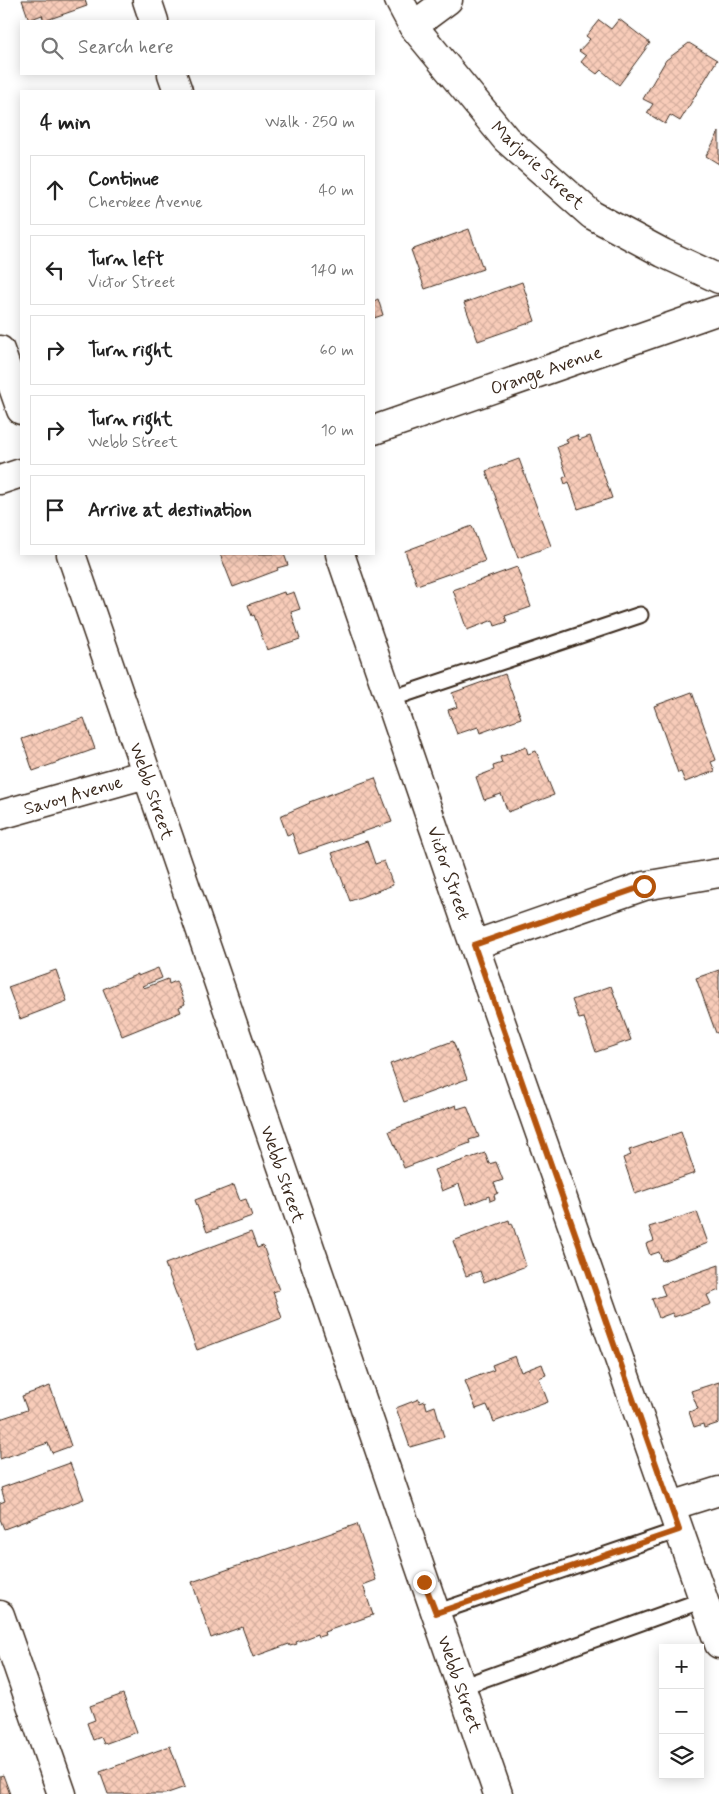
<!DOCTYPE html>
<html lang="en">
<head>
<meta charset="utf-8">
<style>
  :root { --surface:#fff; --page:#f6f6f6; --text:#222; --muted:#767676; --line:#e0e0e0 }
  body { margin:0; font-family:Mynerve,sans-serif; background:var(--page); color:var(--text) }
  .controls { position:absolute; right:15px; bottom:15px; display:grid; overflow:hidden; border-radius:0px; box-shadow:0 2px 12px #0003 }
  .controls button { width:45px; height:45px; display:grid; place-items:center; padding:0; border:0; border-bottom:1px solid var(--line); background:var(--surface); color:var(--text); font:25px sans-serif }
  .stop { position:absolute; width:15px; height:15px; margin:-11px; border:4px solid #b45309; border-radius:50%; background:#fff }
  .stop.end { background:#b45309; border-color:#fff; box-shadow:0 1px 5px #0008 }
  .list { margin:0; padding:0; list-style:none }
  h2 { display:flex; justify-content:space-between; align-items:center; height:65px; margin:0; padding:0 20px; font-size:21px }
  h2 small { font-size:16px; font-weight:400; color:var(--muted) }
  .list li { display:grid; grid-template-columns:32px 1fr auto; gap:15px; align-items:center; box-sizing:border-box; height:70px; margin:0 10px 10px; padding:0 10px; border:1px solid var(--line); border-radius:0px }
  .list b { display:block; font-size:19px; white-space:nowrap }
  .list p { margin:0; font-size:16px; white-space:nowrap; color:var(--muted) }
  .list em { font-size:16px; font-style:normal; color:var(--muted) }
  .icon { flex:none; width:28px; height:28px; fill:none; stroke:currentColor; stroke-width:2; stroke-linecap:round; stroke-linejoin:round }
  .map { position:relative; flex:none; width:719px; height:1794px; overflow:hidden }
  .search { position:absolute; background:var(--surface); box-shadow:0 2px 12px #0003; left:20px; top:20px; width:355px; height:55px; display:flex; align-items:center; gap:12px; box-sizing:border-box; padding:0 18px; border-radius:0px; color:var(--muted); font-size:19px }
  .panel { position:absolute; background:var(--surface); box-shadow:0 2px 12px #0003; left:20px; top:90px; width:355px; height:465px; border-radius:0px }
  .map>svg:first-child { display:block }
</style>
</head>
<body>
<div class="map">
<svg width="719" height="1794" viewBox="0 0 719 1794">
  <defs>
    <pattern id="building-cross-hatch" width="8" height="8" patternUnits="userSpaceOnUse" patternTransform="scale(1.25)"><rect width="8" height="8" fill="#f8ccb9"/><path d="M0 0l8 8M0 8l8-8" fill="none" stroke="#d6af9f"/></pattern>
  </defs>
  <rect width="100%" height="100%" fill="#fff"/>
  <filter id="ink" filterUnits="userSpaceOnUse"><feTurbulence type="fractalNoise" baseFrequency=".02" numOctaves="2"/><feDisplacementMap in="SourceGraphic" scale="10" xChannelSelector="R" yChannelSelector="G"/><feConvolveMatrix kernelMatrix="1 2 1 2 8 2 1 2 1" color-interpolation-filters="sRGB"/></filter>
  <g filter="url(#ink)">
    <path fill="url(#building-cross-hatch)" stroke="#3b2a1e" d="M22 0H85L87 6 44 21 42 15 29 20Z
      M619 19 650 43 619 85 601 70 597 74 581 62 586 56 579 51 590 39 586 36 599 20 611 29Z
      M689 43 717 60 680 121 670 115 665 124 647 113 653 104 643 99 666 60Z
      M719 132V164L706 156Z
      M469 229 483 269 425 289 411 250Z
      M522 282 535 321 478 341 464 303Z
      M378 299 383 315 374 318V301Z
      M577 435 579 440 590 436 612 498 578 509 569 482 565 484 563 478 567 476 557 447 568 443 566 439Z
      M519 459 551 546 518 558 486 471Z
      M472 526 485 561 417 585 405 551Z
      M220 554H284L288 565 277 568 278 570 233 587Z
      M517 567 531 607 505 616 507 622 495 626 493 620 467 630 453 590Z
      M284 592 285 595 294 592 300 609 291 612 300 639 267 650 254 615 252 616 248 605Z
      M505 674 521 718 480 733 478 727 457 734 448 710 457 707 452 693Z
      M692 692 716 760 711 762 715 771 685 782 681 772 678 773 654 706Z
      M84 718 95 749 33 771 22 739Z
      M526 747 528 754 536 751 554 795 508 812 501 794 484 800 476 777 494 770 493 766 502 763 500 757Z
      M375 778 392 822 299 854 292 833 287 835 280 816 310 803 309 802Z
      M367 841 375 864 384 861 393 885 350 901 332 853Z
      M158 968 162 978 142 986 144 988 168 979 169 984 176 981 185 1004 179 1007 181 1012 122 1036 103 989 138 974V976Z
      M56 970 67 1001 20 1019 8 987Z
      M719 970V1032L716 1033 696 978Z
      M611 986 631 1040 596 1052 584 1018 579 1019 572 1000Z
      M453 1041 467 1079 404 1102 390 1064Z
      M456 1105 457 1109 467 1106 479 1137 469 1140 470 1143 404 1168 389 1131Z
      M681 1132 695 1173 635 1194 623 1158 631 1155 629 1150Z
      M485 1153 489 1164 496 1162 503 1180 494 1183 498 1193 494 1195 495 1199 490 1201 489 1196 466 1205 459 1184 442 1191 434 1170Z
      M234 1185 240 1201 246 1199 252 1216 207 1232 195 1200Z
      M697 1212 708 1243 662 1261 659 1252 650 1255 646 1244 654 1241 649 1227Z
      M509 1220 510 1224 512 1223 526 1266 484 1282 480 1271 466 1276 453 1241Z
      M251 1232 257 1248 263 1246 279 1290 273 1292 282 1318 197 1350 165 1264Z
      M719 1265V1290L707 1295 711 1304 674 1317 672 1313 659 1318 652 1299 665 1295 661 1285Z
      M515 1356 521 1372 542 1364 546 1375 539 1378 548 1402 494 1422 487 1405 476 1409 465 1381 494 1370 492 1365Z
      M719 1382V1423L704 1428 703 1424 694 1427 689 1412 698 1409 691 1391Z
      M50 1386 71 1446 52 1453 48 1443 0 1459V1419L27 1410 22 1396Z
      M419 1399 420 1403 425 1401 427 1409 435 1406 444 1437 410 1447 396 1408Z
      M70 1463 84 1499 4 1529 0 1519V1503L5 1501 1 1488Z
      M357 1524 376 1580 363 1585 373 1615 324 1632 325 1635 318 1637 317 1634 296 1642 297 1644 290 1646 289 1644 253 1657 242 1627 211 1638 192 1582Z
      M123 1694 137 1732 104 1744 101 1737 93 1740 87 1723 95 1720 90 1706Z
      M170 1746 185 1787 165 1794H108L100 1772Z
      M3 1775 10 1794H0V1776Z"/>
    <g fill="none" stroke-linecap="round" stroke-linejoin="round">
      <g stroke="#3b2a1e" stroke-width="19">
        <path id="service" d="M390 699 640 615
          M435 1613 679 1530
          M461 1687 703 1600"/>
      </g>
      <g stroke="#3b2a1e" stroke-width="31">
        <path id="minor" d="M147 0 154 21
          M413 26 448 0
          M172 74 178 91
          M0 350 21 410
          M374 430 719 310
          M0 480 21 473
          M71 554 498 1794
          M340 554 474 945 719 1644
          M0 815 146 774
          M474 945 644 886 719 873
          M671 1506 719 1491
          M0 1615 62 1794"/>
      </g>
      <g stroke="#3b2a1e" stroke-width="31">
        <path id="tertiary" d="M399 0 413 26 506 139 592 215 663 253 719 279"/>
      </g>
      <use href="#service" stroke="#fff" stroke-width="15"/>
      <use href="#minor" stroke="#fff" stroke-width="28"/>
      <use href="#tertiary" stroke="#fff" stroke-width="28"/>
    </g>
  </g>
  <g fill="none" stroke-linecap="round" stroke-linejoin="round" filter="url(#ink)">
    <path stroke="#b45309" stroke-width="6" d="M424 1582 436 1613 679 1530 474 945 644 886"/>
  </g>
  <g text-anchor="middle" stroke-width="4" stroke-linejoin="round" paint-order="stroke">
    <g font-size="18" fill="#3b2a1e" stroke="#fff">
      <text transform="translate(538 165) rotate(43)" y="6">Marjorie Street</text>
      <text transform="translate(546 370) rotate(-19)" y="6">Orange Avenue</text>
      <text transform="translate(152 791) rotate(71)" y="6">Webb Street</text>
      <text transform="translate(73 795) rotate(-16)" y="6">Savoy Avenue</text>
      <text transform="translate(449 873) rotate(71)" y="6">Victor Street</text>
      <text transform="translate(283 1174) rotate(71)" y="6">Webb Street</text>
      <text transform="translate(460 1684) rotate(71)" y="6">Webb Street</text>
    </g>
  </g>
</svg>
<div class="controls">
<button>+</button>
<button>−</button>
<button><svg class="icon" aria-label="layers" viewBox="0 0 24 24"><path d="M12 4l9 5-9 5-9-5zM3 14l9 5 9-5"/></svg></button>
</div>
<div class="stop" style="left:644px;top:886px"></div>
<div class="stop end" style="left:424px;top:1582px"></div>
<div class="search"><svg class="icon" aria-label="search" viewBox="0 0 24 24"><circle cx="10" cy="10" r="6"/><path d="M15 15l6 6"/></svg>Search here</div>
<section class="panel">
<h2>4 min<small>Walk · 250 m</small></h2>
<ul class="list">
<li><svg class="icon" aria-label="ahead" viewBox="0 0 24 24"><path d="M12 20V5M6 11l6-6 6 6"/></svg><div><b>Continue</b><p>Cherokee Avenue</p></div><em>40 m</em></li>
<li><svg class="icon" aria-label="left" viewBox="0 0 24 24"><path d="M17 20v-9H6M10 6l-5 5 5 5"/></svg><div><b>Turn left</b><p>Victor Street</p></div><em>140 m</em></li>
<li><svg class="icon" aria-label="right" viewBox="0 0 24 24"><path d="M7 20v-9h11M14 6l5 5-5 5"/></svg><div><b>Turn right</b></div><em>60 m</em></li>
<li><svg class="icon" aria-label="right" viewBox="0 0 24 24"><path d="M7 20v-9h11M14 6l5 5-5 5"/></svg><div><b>Turn right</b><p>Webb Street</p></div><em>10 m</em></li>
<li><svg class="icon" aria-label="arrive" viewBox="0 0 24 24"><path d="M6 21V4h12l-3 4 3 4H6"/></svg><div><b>Arrive at destination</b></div></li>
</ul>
</section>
</div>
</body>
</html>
